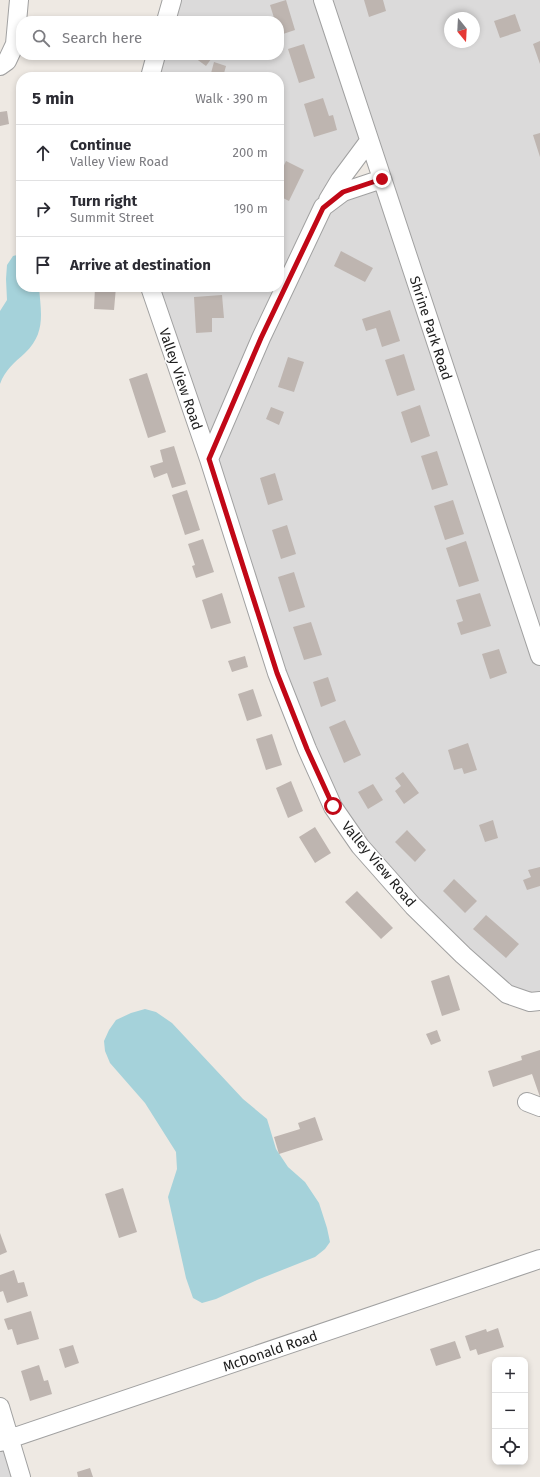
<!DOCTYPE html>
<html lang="en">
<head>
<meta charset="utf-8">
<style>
  :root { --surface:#fff; --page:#f7f7f7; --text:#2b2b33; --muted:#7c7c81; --line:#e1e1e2 }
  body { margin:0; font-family:"Fira Sans",sans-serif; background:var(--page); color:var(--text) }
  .controls { position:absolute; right:12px; bottom:12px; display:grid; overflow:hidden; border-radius:8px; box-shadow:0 2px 6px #0003 }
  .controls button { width:36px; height:36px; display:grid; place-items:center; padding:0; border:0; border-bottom:1px solid var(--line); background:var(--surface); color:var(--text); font:20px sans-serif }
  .compass { position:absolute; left:444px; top:12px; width:36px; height:36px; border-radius:50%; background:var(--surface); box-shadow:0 2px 6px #0003; rotate:162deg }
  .stop { position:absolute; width:12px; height:12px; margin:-9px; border:3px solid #c10817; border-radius:50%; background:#fff }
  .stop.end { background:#c10817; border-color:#fff; box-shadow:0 1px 4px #0008 }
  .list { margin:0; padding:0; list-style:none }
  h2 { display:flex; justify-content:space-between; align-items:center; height:52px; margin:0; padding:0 16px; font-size:17px }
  h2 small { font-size:13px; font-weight:400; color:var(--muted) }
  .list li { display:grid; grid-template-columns:26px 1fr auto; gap:12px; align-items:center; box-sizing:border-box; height:56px; padding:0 16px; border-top:1px solid var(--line) }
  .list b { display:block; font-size:15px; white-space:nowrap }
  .list p { margin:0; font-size:13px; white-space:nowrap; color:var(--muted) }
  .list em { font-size:13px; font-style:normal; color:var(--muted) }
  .icon { flex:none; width:22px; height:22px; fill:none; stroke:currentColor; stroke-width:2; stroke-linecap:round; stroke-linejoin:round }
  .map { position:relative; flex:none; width:540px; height:1477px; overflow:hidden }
  .search { position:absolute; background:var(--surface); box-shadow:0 2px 6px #0003; left:16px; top:16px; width:268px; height:44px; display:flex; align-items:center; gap:10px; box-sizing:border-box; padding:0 14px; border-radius:16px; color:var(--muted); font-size:15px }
  .panel { position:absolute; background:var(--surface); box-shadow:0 2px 6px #0003; left:16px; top:72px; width:268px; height:220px; border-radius:16px }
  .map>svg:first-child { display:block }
</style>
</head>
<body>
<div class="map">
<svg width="540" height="1477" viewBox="0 0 540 1477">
  <rect width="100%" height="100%" fill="#eee9e3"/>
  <path fill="#dbdada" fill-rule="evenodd" d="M172 0H540V1001L530 1002 463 955 333 807 150 287H279V77H150L156 55H279V21H166ZM450 18H474V42H450ZM369 141 382 179 324 206Z
    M0 1407 21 1477H0Z"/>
  <path fill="#a5d2da" d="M21 254V287H39C41 313 46 333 25 353 14 363 5 370 0 384V311L7 300 6 279 7 265 13 256Z
    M145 1009 156 1012 172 1023 243 1099 267 1119 276 1149 288 1167 305 1182 319 1203 327 1228 330 1242 325 1249 315 1257 257 1280 216 1299 202 1303 193 1298 186 1278 168 1197 177 1169 176 1152 145 1103 110 1063 105 1051 104 1041 109 1030 116 1020 131 1013Z"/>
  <path fill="#beb5b0" d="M286 0 295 30 280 35 279 21H275L270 5Z
    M364 0H383L386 11 369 17Z
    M515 14 521 31 500 38 494 21Z
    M540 41V64L533 44Z
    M304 44 315 78 299 83 288 49Z
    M191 55H214L206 66Z
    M214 62 226 66 223 77H210Z
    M323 98 329 116 333 115 337 130 314 137 304 104Z
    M7 111 9 124 0 126V112Z
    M540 133V157L533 135Z
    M286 161 304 170 289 201 279 196V176Z
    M341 251 373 268 365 282 334 266Z
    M95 287H116L114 310 94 309Z
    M222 295 224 318H212V332L196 333 194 297Z
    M390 310 400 341 382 347 376 328 366 331 362 319Z
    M404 354 415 390 397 396 385 360Z
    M288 357 304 362 294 392 278 387Z
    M147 373 166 432 148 438 129 379Z
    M420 405 430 436 411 443 401 412Z
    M271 407 284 412 279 425 266 419Z
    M174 446 186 484 172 488 167 473 154 478 150 466 163 462 160 450Z
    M437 451 448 485 432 490 421 456Z
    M275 473 283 500 268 505 260 478Z
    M187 490 200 530 185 535 172 495Z
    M453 500 464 534 445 540 434 506Z
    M287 525 296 554 281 559 272 530Z
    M203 539 214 572 196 578 192 566 195 565 188 544Z
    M466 541 479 581 459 587 446 548Z
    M294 572 305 607 289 612 278 577Z
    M222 593 231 623 211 629 202 600Z
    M480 593 491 626 461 635 457 623 463 621 456 600Z
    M311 622 322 655 304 660 293 627Z
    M499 649 507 673 490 679 482 654Z
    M245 656 248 667 232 672 228 661Z
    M328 677 336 701 321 707 313 682Z
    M253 689 262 716 247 721 238 694Z
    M345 720 361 755 344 763 329 727Z
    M272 734 282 765 266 770 256 739Z
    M468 743 477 770 464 774 462 768 454 770 448 750Z
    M403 772 419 793 404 804 395 791 401 786 395 778Z
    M291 781 303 811 288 818 276 788Z
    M373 784 383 800 368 809 358 792Z
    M493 820 498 838 485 842 479 825Z
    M315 827 331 853 315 863 299 837Z
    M407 830 426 850 415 862 395 842Z
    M540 867V886L527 890 523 880 531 877 528 870Z
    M454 879 477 901 465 913 443 891Z
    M357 891 393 928 381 939 345 902Z
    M486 915 519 944 506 958 473 929Z
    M449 975 460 1010 442 1016 431 981Z
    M437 1030 441 1041 431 1045 426 1034Z
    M540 1050V1097L532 1074 493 1087 488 1071 522 1060 521 1056Z
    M315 1117 323 1140 279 1154 274 1137 300 1129 298 1123Z
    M123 1188 137 1232 119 1238 105 1194Z
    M0 1233 7 1252 0 1255Z
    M14 1270 18 1283 24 1282 28 1296 7 1303 3 1291 0 1292V1275Z
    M31 1311 39 1339 17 1345 12 1329 8 1330 4 1319Z
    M498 1328 504 1347 478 1355 476 1349 470 1351 465 1336 486 1329 487 1332Z
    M455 1341 461 1358 436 1366 430 1349Z
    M73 1345 79 1363 65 1368 59 1349Z
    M39 1365 44 1381 48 1380 52 1394 30 1401 21 1371Z
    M90 1468 93 1477H78L77 1472Z"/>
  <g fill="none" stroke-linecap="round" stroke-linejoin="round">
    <g stroke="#a1a1a1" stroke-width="20">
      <path id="minor" d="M323 0 540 656
        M166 21 172 0
        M0 66 7 61 15 44 19 0
        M150 77 156 55
        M328 200 340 180 369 141
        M150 287 209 459 277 673 307 749 333 807 360 846 413 906 463 955 507 994 530 1002 540 1001
        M209 459 261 338 323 207 343 192 382 179
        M527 1102 540 1107
        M0 1407 21 1477
        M0 1442 540 1259"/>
    </g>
    <use href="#minor" stroke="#fff" stroke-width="18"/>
  </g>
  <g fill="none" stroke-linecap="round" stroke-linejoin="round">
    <path stroke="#c10817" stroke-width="5" d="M333 806 307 749 277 673 209 459 261 338 323 208 343 192 382 179"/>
  </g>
  <g text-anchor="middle" stroke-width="3" stroke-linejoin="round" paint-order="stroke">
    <g font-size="14" fill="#1d1d1d" stroke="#fff">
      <text transform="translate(431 328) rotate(72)" y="5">Shrine Park Road</text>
      <text transform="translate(181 379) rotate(71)" y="5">Valley View Road</text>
      <text transform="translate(379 864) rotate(50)" y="5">Valley View Road</text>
      <text transform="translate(270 1351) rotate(-19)" y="5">McDonald Road</text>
    </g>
  </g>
</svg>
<div class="controls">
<button>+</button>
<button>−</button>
<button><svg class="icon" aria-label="locate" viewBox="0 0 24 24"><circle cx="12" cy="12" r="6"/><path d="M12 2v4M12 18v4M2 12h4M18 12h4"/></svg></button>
</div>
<svg class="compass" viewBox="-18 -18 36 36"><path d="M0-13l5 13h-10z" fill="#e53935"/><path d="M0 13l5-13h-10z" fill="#7c7c81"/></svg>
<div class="stop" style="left:333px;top:806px"></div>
<div class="stop end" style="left:382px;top:179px"></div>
<div class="search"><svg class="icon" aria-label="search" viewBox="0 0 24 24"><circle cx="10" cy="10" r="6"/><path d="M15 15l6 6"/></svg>Search here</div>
<section class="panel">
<h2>5 min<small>Walk · 390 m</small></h2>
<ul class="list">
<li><svg class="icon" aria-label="ahead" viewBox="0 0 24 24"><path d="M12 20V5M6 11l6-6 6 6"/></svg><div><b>Continue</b><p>Valley View Road</p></div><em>200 m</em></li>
<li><svg class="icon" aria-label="right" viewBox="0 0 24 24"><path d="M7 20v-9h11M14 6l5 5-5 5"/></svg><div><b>Turn right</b><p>Summit Street</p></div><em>190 m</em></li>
<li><svg class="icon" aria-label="arrive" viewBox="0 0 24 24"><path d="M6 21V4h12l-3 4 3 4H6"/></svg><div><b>Arrive at destination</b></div></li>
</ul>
</section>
</div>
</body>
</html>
